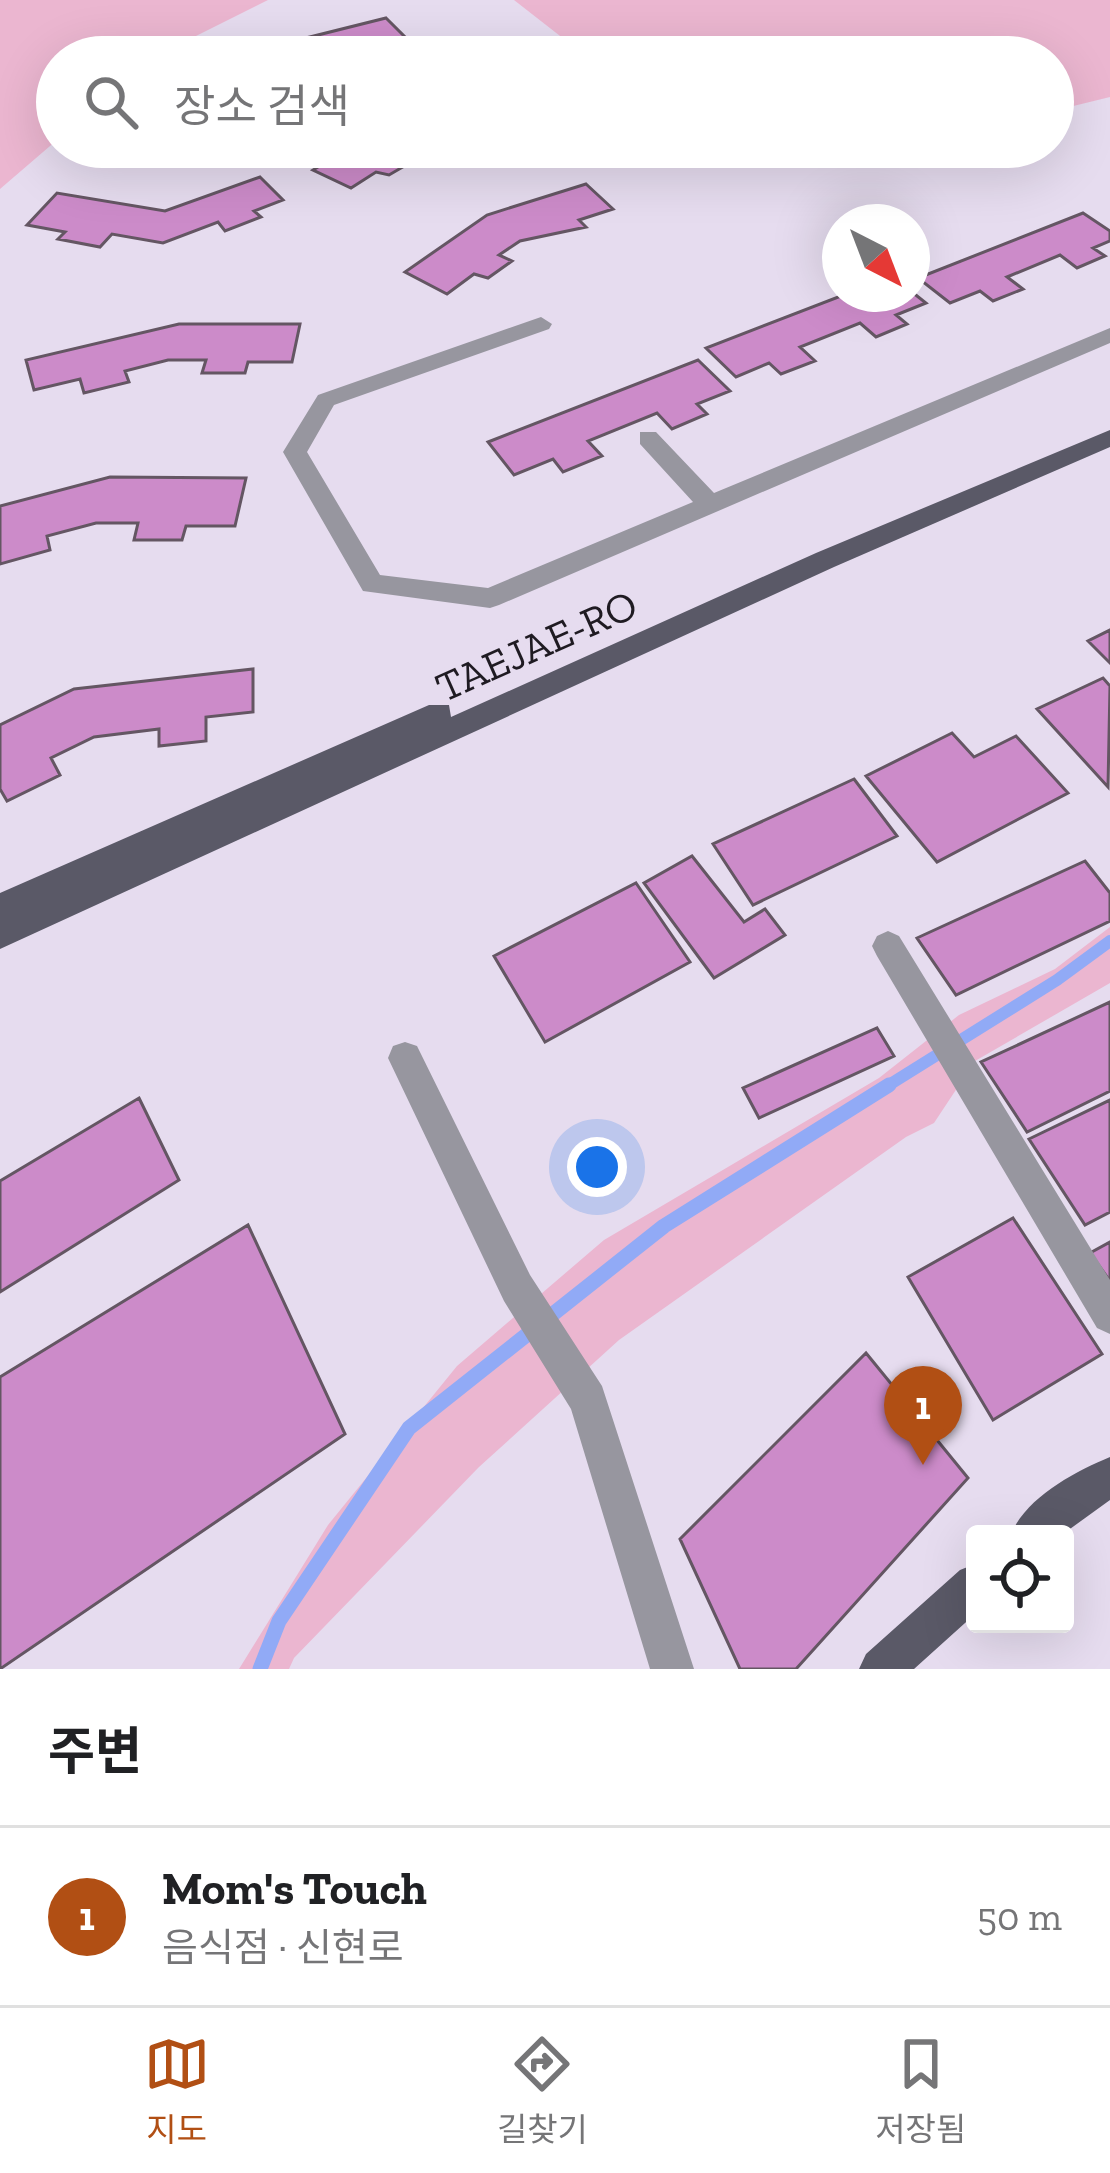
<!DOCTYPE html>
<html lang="ko">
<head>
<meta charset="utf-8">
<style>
  :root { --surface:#fff; --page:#f6f6f6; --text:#202124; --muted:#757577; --line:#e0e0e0; --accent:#b14f14 }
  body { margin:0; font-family:"Zilla Slab","Noto Sans KR",serif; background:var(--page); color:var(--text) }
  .controls { position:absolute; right:36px; bottom:36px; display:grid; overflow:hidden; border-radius:12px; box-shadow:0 12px 48px #0002 }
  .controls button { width:108px; height:108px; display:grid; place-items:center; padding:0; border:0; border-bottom:3px solid var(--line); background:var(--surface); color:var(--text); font:60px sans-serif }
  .compass { position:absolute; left:822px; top:204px; width:108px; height:108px; border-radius:50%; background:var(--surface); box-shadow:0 12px 48px #0002; rotate:138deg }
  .you { position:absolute; left:597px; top:1167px; width:42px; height:42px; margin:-30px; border:9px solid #fff; border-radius:50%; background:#1a73e8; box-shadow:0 0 0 18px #1a73e833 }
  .badge { display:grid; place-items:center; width:78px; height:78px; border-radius:50%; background:var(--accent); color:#fff; font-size:39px; font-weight:700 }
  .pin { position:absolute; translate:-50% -99px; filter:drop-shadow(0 3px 6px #0008) }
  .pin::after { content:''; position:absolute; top:63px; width:42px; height:36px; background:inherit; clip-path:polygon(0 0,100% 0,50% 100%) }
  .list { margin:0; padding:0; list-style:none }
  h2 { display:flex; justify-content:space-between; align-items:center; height:156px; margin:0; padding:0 48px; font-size:51px }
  h2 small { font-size:39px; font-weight:400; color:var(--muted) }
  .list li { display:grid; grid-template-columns:78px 1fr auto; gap:36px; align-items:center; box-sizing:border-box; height:180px; padding:0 48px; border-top:3px solid var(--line) }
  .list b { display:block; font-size:45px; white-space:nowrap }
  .list p { margin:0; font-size:39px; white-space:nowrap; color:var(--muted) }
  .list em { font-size:39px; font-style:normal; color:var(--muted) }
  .icon { flex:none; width:66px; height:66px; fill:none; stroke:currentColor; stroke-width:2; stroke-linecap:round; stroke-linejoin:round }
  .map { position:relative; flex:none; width:1110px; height:1669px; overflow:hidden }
  .search { position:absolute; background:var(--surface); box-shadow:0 12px 48px #0002; left:36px; right:36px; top:36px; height:132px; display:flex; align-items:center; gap:30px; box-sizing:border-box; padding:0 42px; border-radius:66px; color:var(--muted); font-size:45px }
  .sheet { height:336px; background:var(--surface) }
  nav { display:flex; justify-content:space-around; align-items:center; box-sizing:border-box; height:168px; border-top:3px solid var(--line); background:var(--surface); font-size:33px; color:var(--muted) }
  nav a { display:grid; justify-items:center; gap:6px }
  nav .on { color:var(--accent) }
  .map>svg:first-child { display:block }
</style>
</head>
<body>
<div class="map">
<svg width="1110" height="1669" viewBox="0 0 1110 1669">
  <rect width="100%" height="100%" fill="#e6dcef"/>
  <path fill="#ebb6d0" d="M0 0H268L154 57H57V140L0 189Z
    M514 0H1110V97L1053 111V57H587Z
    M1110 927V983L975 1061 934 1123 906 1137 619 1340 479 1467 294 1658 289 1669H239L328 1525 457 1366 604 1240 879 1078 959 1015 1055 969Z"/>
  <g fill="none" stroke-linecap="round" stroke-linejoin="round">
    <path stroke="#91aaf6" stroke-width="12" d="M884 1088 1057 980 1110 941"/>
    <path stroke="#91aaf6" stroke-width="15" d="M260 1669 279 1621 409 1428 664 1226 889 1085"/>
  </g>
  <path fill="#cc8bc9" stroke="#645663" stroke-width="3" d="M386 18 404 36 379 42 385 49 355 57 349 51 327 57H278L302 39Z
    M351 147H416L401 156 413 161 389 175 376 172 351 188 313 170Z
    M260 177 283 200 254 211 261 217 225 231 218 222 163 243 112 234 100 247 58 239 65 232 27 225 57 193 165 211Z
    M586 184 613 209 579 220 586 227 520 241 499 255 512 261 488 278 474 274 447 294 405 272 487 215Z
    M1083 213 1110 231V241L1093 248 1105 256 1077 268 1060 255 1007 277 1023 289 993 301 980 291 950 303 918 278Z
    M912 292 926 303 896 315 907 324 876 337 860 323 800 347 815 361 781 374 769 363 736 377 706 348 846 294Z
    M179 324H300L292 362H248L245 373H202L206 360H168L125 371 129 382 84 393 80 379 34 390 26 360Z
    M698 360 730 391 697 404 707 414 672 429 657 413 588 441 602 456 563 472 553 459 514 475 488 442Z
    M110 477 246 478 235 526H186L182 540H134L138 523H96L47 536 50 550 0 564V506Z
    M1110 630V663L1088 641Z
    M253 669V712L206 717V741L159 746V729L94 737 51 758 60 775 7 801 0 789V725L74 689Z
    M1103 678 1110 686 1108 787 1037 709Z
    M952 733 974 757 1016 736 1068 793 937 862 866 776Z
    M854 779 897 836 753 905 713 844Z
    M692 856 744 922 765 909 785 935 714 978 644 883Z
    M1085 861 1110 893V921L956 995 917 938Z
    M636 883 690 962 545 1042 494 956Z
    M1110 1002V1091L1027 1132 981 1062Z
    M877 1028 894 1056 759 1118 743 1088Z
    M139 1098 179 1180 0 1292V1181Z
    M1110 1100V1212L1085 1225 1029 1139Z
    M1013 1218 1102 1354 993 1420 908 1277Z
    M248 1225 345 1434 0 1669V1377Z
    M1110 1242V1281L1090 1253Z
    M866 1353 968 1478 796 1669H740L680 1539Z"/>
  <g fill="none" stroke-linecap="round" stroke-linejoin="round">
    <path fill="#97969f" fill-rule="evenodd" d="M541 317 552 324 549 329 334 405 307 452 380 575 488 588 693 502 640 444V432H656L714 493 1110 328V343L499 605 490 608 363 591 283 452 318 395Z
      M888 931 899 936 1110 1280V1334L1097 1328 877 956 872 946 877 936Z
      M405 1042 417 1046 530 1275 602 1386 694 1669H650L571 1409 504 1301 388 1058 393 1046Z"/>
    <path fill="#5a5967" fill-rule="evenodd" d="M1110 430V447L834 567 0 949V893L429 705H449L451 717 816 553Z
      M1110 1457V1500L1063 1534H1011C1027 1497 1074 1472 1110 1457Z
      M975 1564V1614L914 1669H859L866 1654 960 1570Z"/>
  </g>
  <g text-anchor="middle" stroke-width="9" stroke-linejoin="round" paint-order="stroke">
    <g font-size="42" fill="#1f1b22" stroke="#e6dcef">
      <text transform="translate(536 645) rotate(-24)" y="15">TAEJAE-RO</text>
    </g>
  </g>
</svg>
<div class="controls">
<button><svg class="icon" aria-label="locate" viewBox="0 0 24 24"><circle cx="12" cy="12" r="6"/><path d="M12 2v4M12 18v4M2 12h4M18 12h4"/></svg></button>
</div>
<svg class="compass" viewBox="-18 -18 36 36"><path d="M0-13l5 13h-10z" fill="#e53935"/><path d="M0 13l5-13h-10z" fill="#757577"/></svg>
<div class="you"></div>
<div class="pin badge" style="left:923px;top:1465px">1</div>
<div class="search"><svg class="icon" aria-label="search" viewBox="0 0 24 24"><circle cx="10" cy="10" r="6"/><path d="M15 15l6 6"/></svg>장소 검색</div>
</div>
<section class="sheet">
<h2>주변<small></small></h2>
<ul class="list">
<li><span class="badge">1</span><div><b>Mom's Touch</b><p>음식점 · 신현로</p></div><em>50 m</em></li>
</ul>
</section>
<nav>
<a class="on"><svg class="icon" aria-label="map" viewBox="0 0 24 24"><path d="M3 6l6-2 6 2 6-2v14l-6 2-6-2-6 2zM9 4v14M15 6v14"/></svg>지도</a>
<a><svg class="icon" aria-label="directions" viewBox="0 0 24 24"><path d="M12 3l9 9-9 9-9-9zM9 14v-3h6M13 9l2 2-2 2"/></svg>길찾기</a>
<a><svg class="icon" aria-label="saved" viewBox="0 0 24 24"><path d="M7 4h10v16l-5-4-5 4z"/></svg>저장됨</a>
</nav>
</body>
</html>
